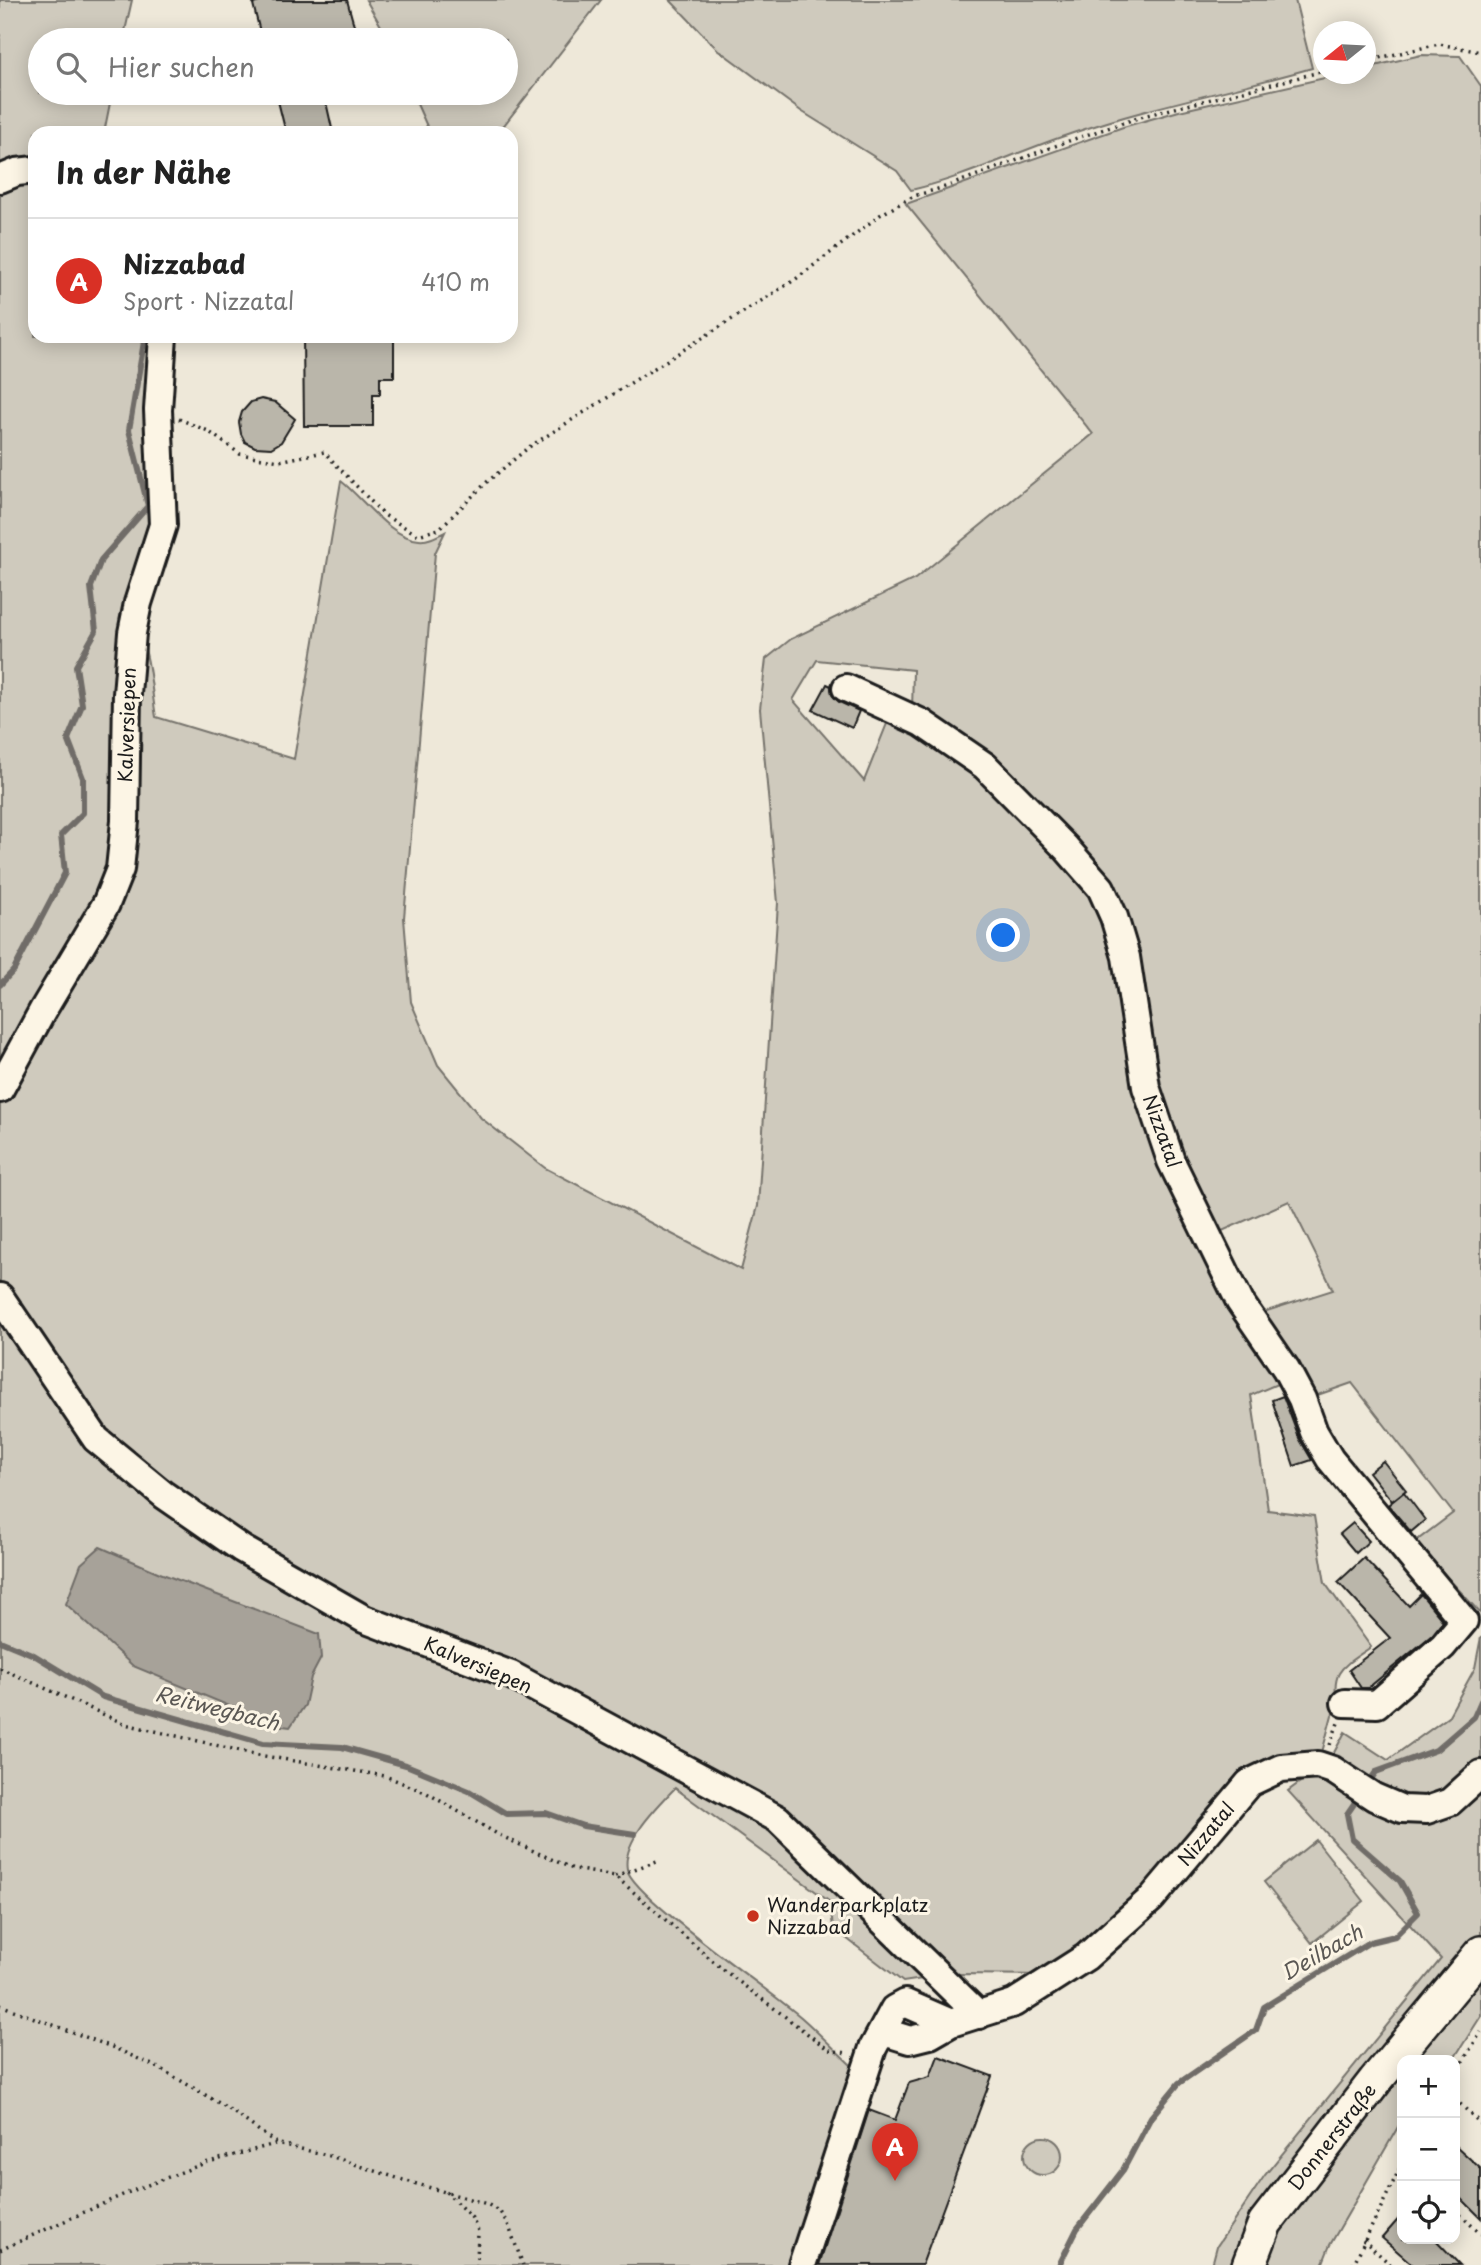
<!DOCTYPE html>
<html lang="de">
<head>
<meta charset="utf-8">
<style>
  :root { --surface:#fff; --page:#f6f6f6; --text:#222; --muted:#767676; --line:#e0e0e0; --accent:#d93025 }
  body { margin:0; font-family:"Playpen Sans",sans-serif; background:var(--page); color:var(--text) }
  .controls { position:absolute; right:21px; bottom:21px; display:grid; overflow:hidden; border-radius:14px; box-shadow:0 4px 18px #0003 }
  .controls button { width:63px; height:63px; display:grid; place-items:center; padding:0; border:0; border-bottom:2px solid var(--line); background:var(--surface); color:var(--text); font:35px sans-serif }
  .compass { position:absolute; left:1313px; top:21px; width:63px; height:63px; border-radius:50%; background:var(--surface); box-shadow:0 4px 18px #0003; rotate:252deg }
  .you { position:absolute; left:1004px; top:936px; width:24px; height:24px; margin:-18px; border:5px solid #fff; border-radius:50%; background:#1a73e8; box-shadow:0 0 0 10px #1a73e833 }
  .badge { display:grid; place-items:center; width:46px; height:46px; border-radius:50%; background:var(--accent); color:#fff; font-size:23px; font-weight:700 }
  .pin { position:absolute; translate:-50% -58px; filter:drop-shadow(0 2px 4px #0008) }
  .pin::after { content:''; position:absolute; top:37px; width:24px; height:21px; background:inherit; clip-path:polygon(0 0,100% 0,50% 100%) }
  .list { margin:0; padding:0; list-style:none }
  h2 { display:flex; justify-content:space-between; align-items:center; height:91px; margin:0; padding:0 28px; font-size:30px }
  h2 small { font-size:23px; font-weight:400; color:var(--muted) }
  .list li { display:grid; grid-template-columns:46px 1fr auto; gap:21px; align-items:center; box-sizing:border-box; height:126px; padding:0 28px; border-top:2px solid var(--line) }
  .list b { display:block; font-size:26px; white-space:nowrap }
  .list p { margin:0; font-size:23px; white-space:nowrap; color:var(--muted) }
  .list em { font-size:23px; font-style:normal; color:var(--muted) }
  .icon { flex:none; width:38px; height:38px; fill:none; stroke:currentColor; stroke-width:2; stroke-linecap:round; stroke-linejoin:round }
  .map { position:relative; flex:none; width:1481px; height:2265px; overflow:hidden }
  .search { position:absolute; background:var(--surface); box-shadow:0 4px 18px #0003; left:28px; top:28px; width:490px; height:77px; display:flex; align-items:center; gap:18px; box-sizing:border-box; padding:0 24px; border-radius:38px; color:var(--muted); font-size:26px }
  .panel { position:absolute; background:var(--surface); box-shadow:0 4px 18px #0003; left:28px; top:126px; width:490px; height:217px; border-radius:21px }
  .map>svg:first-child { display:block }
</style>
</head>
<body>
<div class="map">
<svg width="1481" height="2265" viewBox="0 0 1481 2265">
  <rect width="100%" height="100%" fill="#eee8d9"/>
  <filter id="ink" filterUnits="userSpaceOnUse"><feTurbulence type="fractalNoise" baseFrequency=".0143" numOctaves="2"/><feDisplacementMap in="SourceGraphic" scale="14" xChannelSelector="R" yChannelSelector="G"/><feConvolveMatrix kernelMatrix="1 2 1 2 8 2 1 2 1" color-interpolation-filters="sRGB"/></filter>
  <g filter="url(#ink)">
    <path fill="#cfcabd" stroke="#76736c" stroke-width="2" d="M0 0H132L123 40H40V93H112L104 133H35V163L0 172Z
      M366 0H601L498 133H430L412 93H506V40H389Z
      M670 0H1295L1312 68C1232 91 1151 106 1073 133 1018 151 967 177 911 190L897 171 801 111 717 49Z
      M1421 55 1460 56 1481 86V1614L1415 1542 1453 1513 1352 1383 1306 1399 1254 1315 1333 1290 1289 1201 1211 1236 1174 1159 1148 1087 1130 957 1118 916 1105 886 1092 866 998 774 971 751 912 712 913 670 817 660 793 700 864 781 892 711 922 725 985 769 1096 886 1111 917 1125 957 1144 1089 1170 1162 1239 1306 1287 1380 1251 1395 1268 1510 1314 1516 1325 1583 1371 1647C1344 1666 1329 1670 1338 1707L1332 1715 1320 1760 1280 1763 1249 1778 1142 1899 1078 1954 1045 1975 955 1974 903 1982 833 1928 830 1902 675 1788C657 1807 622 1841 627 1869 632 1896 773 1992 802 2018 819 2033 835 2050 852 2066L790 2265H0V186L35 176V336H160L155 411 160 524 128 632 120 762 121 819 114 871 126 872 133 706 139 630C150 658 151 687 156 717L294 759 341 481C363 498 390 538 419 540 428 541 437 536 445 532L435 553 404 918 411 1002 438 1065 481 1118 545 1168 741 1270 758 1206 778 903 760 709 766 659 791 639 915 579 1093 434 906 204 1123 127 1179 111 1342 74H1366V68Z
      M1481 1637V2016L1453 2060H1402V2120L1330 2245 1322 2265H1212L1217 2246 1265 2175 1441 1959 1288 1791 1330 1760 1345 1732 1388 1760 1448 1717 1475 1668Z
      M1316 1840 1364 1901 1312 1943 1264 1882Z
      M1024 2156a19 19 0 1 1 38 0a19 19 0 1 1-38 0Z"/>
    <path fill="#a7a299" stroke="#6f6c67" stroke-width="2" d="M100 1547 160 1573 319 1634 321 1658 311 1677 305 1705 290 1727 275 1725 133 1666 66 1604 81 1564Z"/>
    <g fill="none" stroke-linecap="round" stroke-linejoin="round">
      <path stroke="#6f6c67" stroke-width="6" d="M0 985 14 970 65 873 61 835 83 813V778L68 739 82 705 76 666 96 631 91 587 101 560 148 506 129 430 145 336
        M0 1641 34 1655 103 1697 263 1743 342 1747 406 1765 469 1791 507 1814 546 1813 583 1826 635 1834
        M1366 1786 1376 1772 1436 1750 1474 1717 1481 1701
        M1059 2265 1077 2229 1123 2170 1151 2117 1179 2083 1256 2030 1264 2007 1370 1942 1395 1936 1418 1913 1400 1881 1352 1839 1347 1814 1360 1795"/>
    </g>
    <path fill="#bab6aa" stroke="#1c1c1c" stroke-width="2" d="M266 0H347L358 40H262L253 4Z
      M276 93H324L333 133H286Z
      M303 336H394V377H380V394H373V426H304Z
      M261 399 275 402 295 419 281 442 271 448 255 447 245 442 241 434 239 422 242 412 251 402Z
      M827 684 831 686 833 696 839 702 859 711 852 728 813 710Z
      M1283 1396 1299 1438 1312 1460 1294 1466 1272 1400Z
      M1383 1461 1406 1490 1392 1501 1369 1472Z
      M1404 1492 1425 1520 1411 1532 1388 1505Z
      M1353 1523 1369 1541 1356 1553 1340 1534Z
      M1364 1558 1409 1606 1421 1594 1443 1621 1432 1635 1368 1688H1361L1349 1670 1390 1638 1338 1582Z
      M938 2056 992 2076 922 2265H819L869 2110 895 2120 909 2083 930 2077Z
      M1455 2145 1481 2169V2218L1455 2192Z
      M1402 2215V2239H1435L1460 2265H1413L1382 2238Z"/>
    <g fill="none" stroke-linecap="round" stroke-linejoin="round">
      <g stroke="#1c1c1c" stroke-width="32">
        <path id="minor" d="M0 179 17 172 35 170
          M846 688 922 723 985 766 1066 848 1101 888 1114 917 1126 957 1146 1087 1171 1161 1240 1302 1286 1369 1302 1399 1314 1432 1330 1459 1464 1621 1443 1646 1377 1704 1345 1703
          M0 1089 43 1010 106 904 120 869 125 821 127 694 132 633 138 603 163 525 158 410 163 336
          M0 1297 96 1439 164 1495 242 1549 364 1619 511 1675 778 1819 979 2015
          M884 2032 910 2040 930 2035 951 2023 1014 2003 1086 1957 1152 1898 1249 1783 1281 1768 1318 1765 1333 1770 1374 1797 1402 1809 1427 1810 1450 1802 1481 1774
          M802 2265 873 2048 894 2009 905 2003 951 2023"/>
      </g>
      <g stroke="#1c1c1c" stroke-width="38">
        <path id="major" d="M1249 2265 1265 2223 1375 2081 1481 1953"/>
      </g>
      <path stroke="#1c1c1c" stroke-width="3.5" stroke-dasharray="2 5" stroke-linecap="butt" d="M1366 61 1439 44 1481 52
        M179 419 208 431 240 454 279 461 324 452 384 515 418 535 439 529 487 482 529 447 796 279 880 215 914 196 948 186 1074 139 1147 115 1324 71
        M0 1668 125 1724 258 1755 385 1776 425 1792 499 1835 573 1869 615 1876 721 1968 829 2050 847 2053
        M1330 1745 1338 1723
        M615 1876 657 1861
        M0 2005 112 2047 159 2068 226 2107 276 2143 330 2156 403 2180 487 2204 500 2212 508 2224 523 2265
        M1455 2074 1481 2032
        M1455 2099 1481 2124
        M446 2192 472 2218 478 2231 477 2265
        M1455 2210 1481 2234
        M1363 2240 1391 2265
        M0 2250 127 2193 205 2163 275 2144
        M1353 2265 1402 2164"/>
      <use href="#minor" stroke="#fcf5e5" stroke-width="26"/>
      <use href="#major" stroke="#fcf5e5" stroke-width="33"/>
    </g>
  </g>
  <circle fill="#c8321e" stroke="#fcf5e5" stroke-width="2.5" cx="753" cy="1916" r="7"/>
  <g text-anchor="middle" stroke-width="6" stroke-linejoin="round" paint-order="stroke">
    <g font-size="19" fill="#1c1c1c" stroke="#fcf5e5">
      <text transform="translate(127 725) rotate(-88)" y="7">Kalversiepen</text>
      <text transform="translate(1162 1131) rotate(70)" y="7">Nizzatal</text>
      <text transform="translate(478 1665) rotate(23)" y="7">Kalversiepen</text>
      <text transform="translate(1206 1834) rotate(-50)" y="7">Nizzatal</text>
      <text transform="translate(1332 2137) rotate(-52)" y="7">Donnerstraße</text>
    </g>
    <g font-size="19" fill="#1c1c1c" stroke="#fcf5e5" text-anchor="start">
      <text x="767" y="1912">Wanderparkplatz<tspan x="767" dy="22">Nizzabad</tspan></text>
    </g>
    <g font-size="21" font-style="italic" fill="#5b5854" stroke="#fcf5e5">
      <text transform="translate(217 1709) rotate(14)" y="7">Reitwegbach</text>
      <text transform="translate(1322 1953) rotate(-30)" y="7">Deilbach</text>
    </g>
  </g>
</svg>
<div class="controls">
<button>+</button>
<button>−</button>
<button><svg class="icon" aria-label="locate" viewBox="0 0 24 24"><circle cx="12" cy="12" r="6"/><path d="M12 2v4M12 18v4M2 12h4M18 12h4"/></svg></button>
</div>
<svg class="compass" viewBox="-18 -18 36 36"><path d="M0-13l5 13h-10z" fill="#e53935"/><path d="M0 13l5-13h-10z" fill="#767676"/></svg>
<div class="you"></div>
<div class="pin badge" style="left:895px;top:2181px">A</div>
<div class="search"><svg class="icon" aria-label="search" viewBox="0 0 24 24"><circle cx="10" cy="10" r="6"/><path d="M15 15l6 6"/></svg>Hier suchen</div>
<section class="panel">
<h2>In der Nähe<small></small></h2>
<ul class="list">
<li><span class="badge">A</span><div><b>Nizzabad</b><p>Sport · Nizzatal</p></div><em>410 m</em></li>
</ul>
</section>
</div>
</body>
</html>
